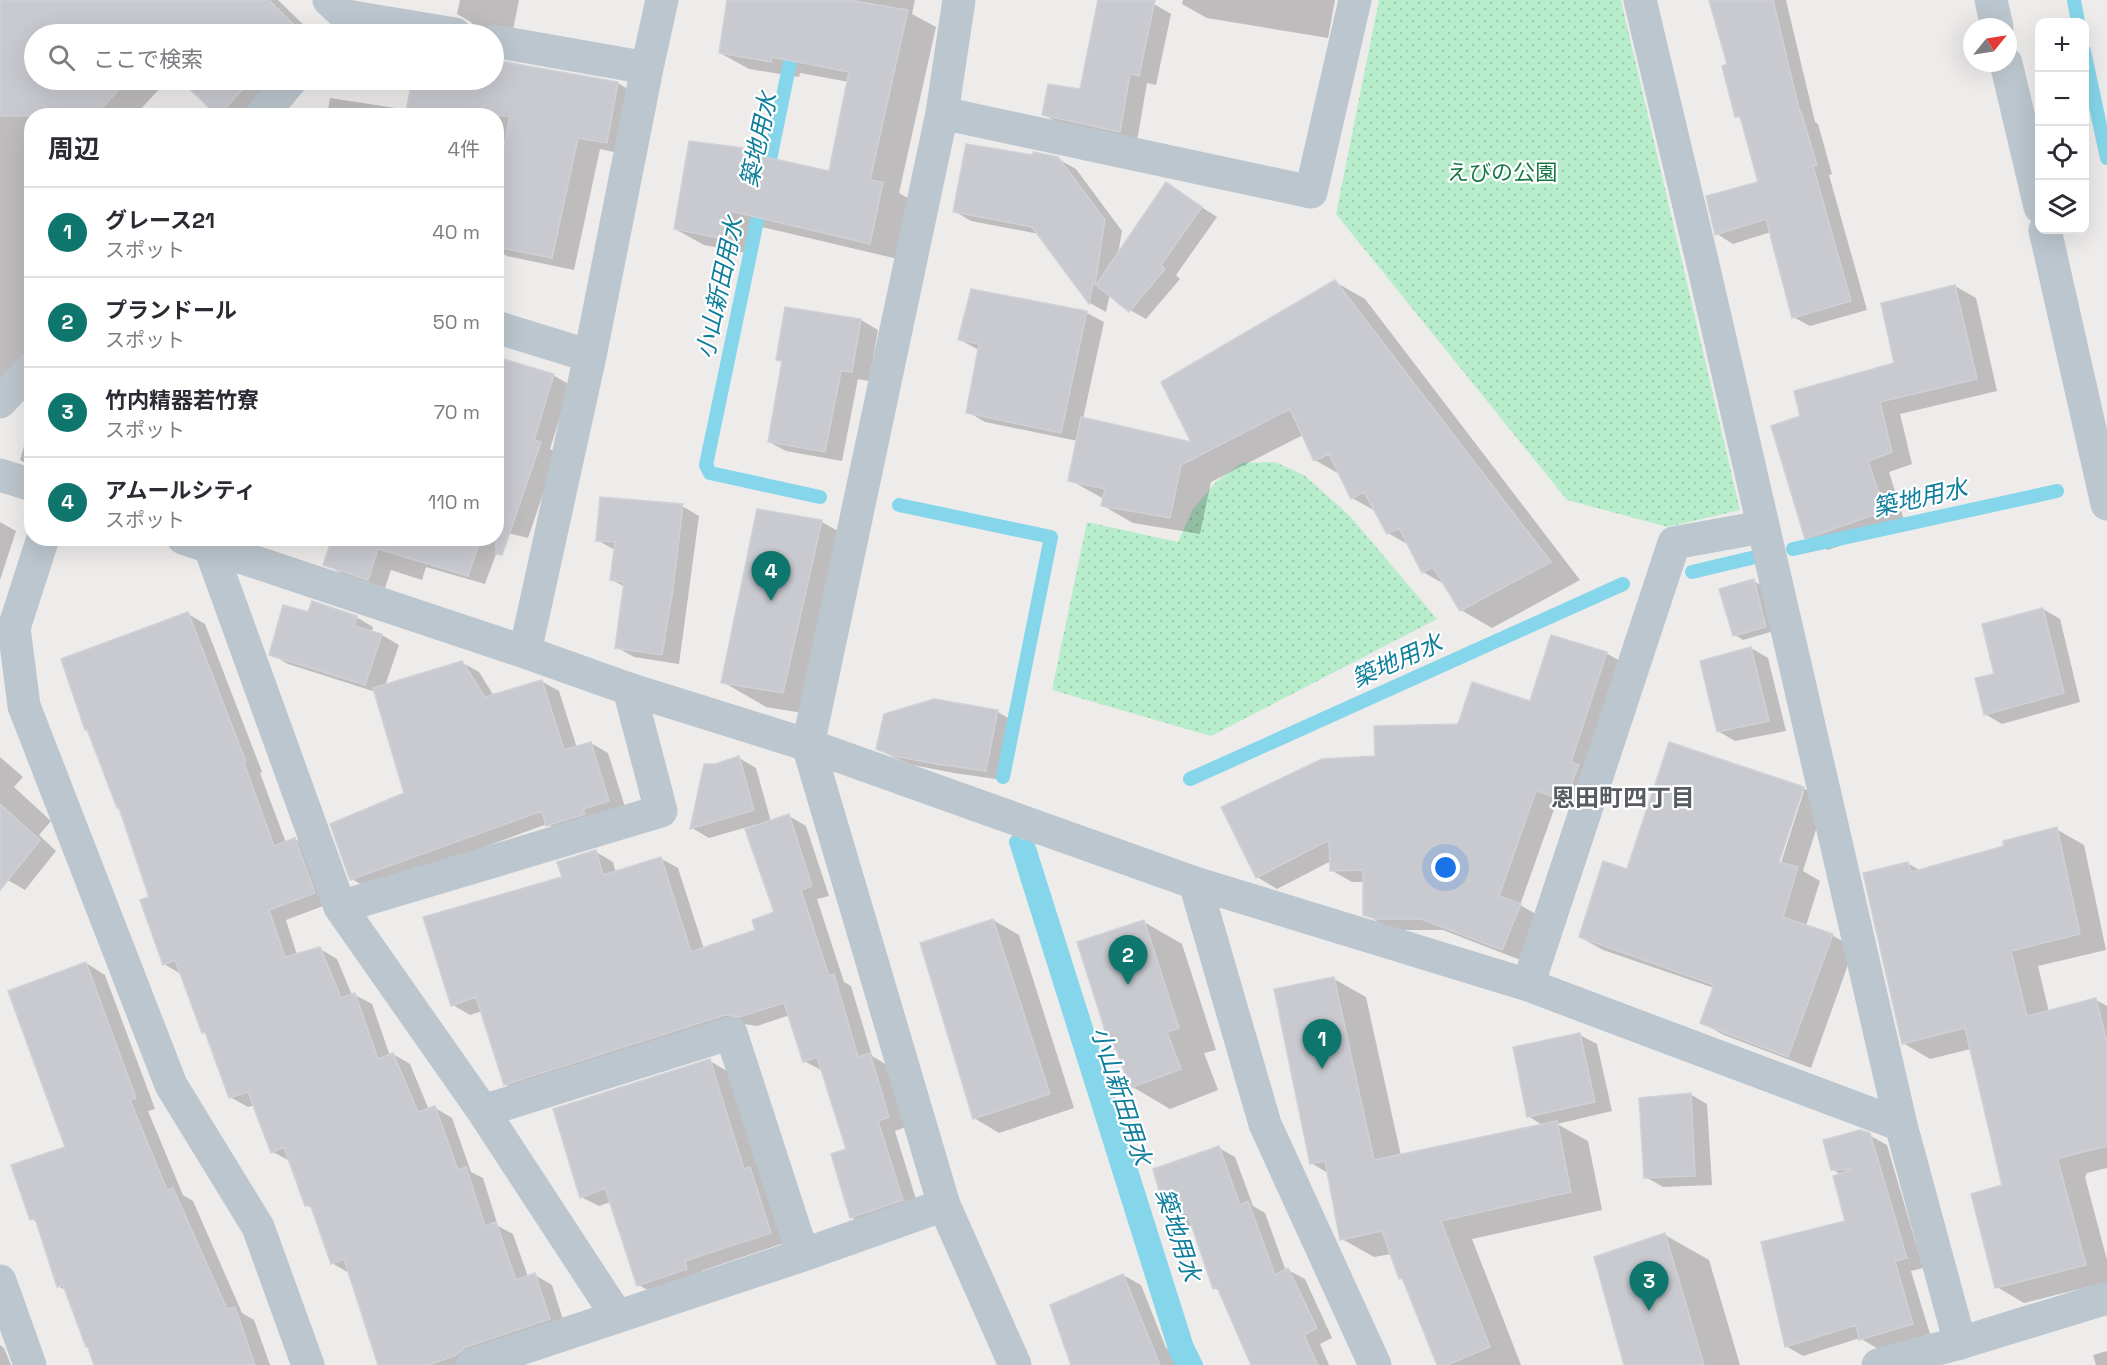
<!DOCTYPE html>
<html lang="ja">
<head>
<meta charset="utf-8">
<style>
  :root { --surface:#fff; --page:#f7f7f7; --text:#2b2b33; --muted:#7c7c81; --line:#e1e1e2; --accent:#0f766e }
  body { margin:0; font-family:"Space Grotesk","Noto Sans JP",sans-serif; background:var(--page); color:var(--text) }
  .controls { position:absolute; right:18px; top:18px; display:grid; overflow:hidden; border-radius:12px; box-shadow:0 6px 24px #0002 }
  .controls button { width:54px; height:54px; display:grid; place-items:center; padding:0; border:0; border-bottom:2px solid var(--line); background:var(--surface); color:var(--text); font:30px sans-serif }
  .compass { position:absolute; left:1963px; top:18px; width:54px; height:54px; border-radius:50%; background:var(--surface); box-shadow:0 6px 24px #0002; rotate:60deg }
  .you { position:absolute; left:1446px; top:868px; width:21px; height:21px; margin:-15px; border:4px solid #fff; border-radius:50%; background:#1a73e8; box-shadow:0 0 0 9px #1a73e833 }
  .badge { display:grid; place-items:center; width:39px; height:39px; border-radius:50%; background:var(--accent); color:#fff; font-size:20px; font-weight:700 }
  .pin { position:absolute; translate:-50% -50px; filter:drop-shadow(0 2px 3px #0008) }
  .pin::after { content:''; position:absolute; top:32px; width:21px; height:18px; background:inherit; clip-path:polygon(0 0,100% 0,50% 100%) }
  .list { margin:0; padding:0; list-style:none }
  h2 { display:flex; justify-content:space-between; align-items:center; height:78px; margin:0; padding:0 24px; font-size:26px }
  h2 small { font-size:20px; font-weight:400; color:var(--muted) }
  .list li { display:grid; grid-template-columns:39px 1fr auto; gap:18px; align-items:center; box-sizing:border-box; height:90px; padding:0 24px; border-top:2px solid var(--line) }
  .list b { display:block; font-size:22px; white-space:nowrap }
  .list p { margin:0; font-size:20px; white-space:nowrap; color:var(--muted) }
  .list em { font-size:20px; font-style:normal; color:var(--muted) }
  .icon { flex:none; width:33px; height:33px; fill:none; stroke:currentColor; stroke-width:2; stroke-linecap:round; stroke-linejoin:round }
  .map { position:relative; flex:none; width:2107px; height:1365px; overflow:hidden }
  .search { position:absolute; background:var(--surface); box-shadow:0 6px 24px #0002; left:24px; top:24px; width:480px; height:66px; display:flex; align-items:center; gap:15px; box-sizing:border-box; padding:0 21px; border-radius:33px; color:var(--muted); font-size:22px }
  .panel { position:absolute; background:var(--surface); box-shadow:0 6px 24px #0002; left:24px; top:108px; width:480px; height:438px; border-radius:24px }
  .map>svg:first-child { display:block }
</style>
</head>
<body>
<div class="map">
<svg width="2107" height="1365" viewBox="0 0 2107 1365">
  <defs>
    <pattern id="park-dots" width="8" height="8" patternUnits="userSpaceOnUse" patternTransform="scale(1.5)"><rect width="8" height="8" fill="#b8edcc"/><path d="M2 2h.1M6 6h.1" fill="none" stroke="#9fcdb1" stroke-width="1.8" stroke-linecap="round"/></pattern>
  </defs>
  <rect width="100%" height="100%" fill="#eeebeb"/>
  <path fill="url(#park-dots)" d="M1379 0H1621L1740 510 1668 527 1567 500 1336 214Z
    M1275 462 1304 475 1350 516 1437 619 1211 736 1052 690 1087 522 1178 542 1193 509 1216 482 1242 463Z"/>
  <path fill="#0003" fill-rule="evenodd" d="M0 0H278L313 34H34V80H168L134 116H32V372L0 408Z
    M460 0H519L512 35 497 50 498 62 618 83 639 96 628 155 600 149 574 270 507 256 496 250V116H327L330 98 408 110 413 80H494V34H475L474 27 471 22 457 14Z
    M729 0H915L912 14 936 27 899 193 911 200 898 259 758 226 752 254 704 245 675 229 743 150 753 156 830 172 849 82 800 73 799 77 749 69 720 53Z
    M1100 0H1130L1154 4 1171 14 1156 85 1147 83 1137 141 1060 124 1043 114 1081 90Z
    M1183 0H1335L1328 38 1207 18 1182 4Z
    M1719 0H1786L1815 122 1818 124 1832 174 1829 175 1867 310 1810 326 1793 317 1771 232 1733 244 1717 234 1760 183 1743 120 1736 116Z
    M183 80H289L256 116H220Z
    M1034 157 1058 159 1076 169 1122 231 1118 254 1166 184 1217 217 1176 275 1180 279 1146 319 1130 310 1110 294 1106 312 1090 303 1039 234 971 221 954 211Z
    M1335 282 1365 299 1580 580 1492 628 1461 610 1446 585 1423 572 1409 545 1388 533 1377 512 1352 498 1341 475 1315 460 1303 435 1211 482 1200 534 1133 523 1102 505 1104 499 1070 480 1078 441 985 422 968 412 979 350 960 340 1087 313 1104 322 1083 419 1193 444Z
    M1955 286 1976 298 1997 391 1900 414 1912 464 1889 472 1905 523 1828 550 1807 538 1896 364Z
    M861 320 878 330 869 381 858 379 842 461 786 451 769 442 783 363 777 359Z
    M553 375 570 385 550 449 557 453 528 538 504 532 485 584 426 567 422 580 391 570 385 588 342 574 325 564 334 538H496Z
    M32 418V467L20 460Z
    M682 506 699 516 679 664 634 657 616 647 625 587 612 580 615 550 597 540Z
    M758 511 822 522 866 547 827 717 766 707 723 682Z
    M0 522 16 531 0 580Z
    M1754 581 1762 586 1774 631 1743 640 1735 635Z
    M2043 609 2060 619 2080 702 2002 724 1985 714Z
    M188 614 205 624 262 772 260 773 286 843 295 839 312 849 331 903 286 920 297 955 320 949 337 959 352 995H355L372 1004 390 1056 393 1054 410 1064 429 1110 435 1108 452 1118 471 1172 483 1178 498 1226 513 1234 528 1277 535 1275 552 1285 566 1329 473 1365H379L349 1273 332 1263 313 1209 306 1205 290 1161 273 1152 255 1105 248 1107 230 1097 208 1035 203 1032 181 974 164 964 151 898 121 809 118 807 90 731 86 729Z
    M356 617 373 627 372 633 382 635 399 645 385 686 461 662 479 672 494 696 541 681 559 691 577 748 591 743 608 753 626 810 565 835 547 824 369 889 352 879 406 794 376 692 288 664 271 654 327 620Z
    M1751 648 1768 658 1786 731 1735 741 1718 731Z
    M1606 653 1627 665 1585 811 1557 801 1520 905 1541 917 1523 961 1443 930H1398L1385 926 1365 914V882H1352L1331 870V861L1277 889 1257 877 1376 758 1459 725 1531 703Z
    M998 712 1015 722 1003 780 954 773 913 765 895 758 878 749Z
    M0 757 23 777 14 787 51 821 39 835 56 851 25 890 6 879 0 887Z
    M739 758 756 768 771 822 789 816 806 826 829 896 817 899 844 982 851 986 872 1056 887 1065 906 1127 895 1131 919 1209 868 1227 851 1217 848 1150 823 1071 804 1061 790 1015 757 1026 744 1024 522 1094 505 1084 482 1011 470 1015 453 1005 564 878 596 852 613 862 616 873 660 858 678 868 704 949 757 931 776 913 758 824 709 838 692 828 715 765Z
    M1803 788 1825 801 1803 871 1820 881 1806 926 1832 935 1854 948 1811 1068 1724 1035 1702 1023 1714 988 1603 950 1580 937 1628 871ZM1801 791H1804L1779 869 1776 868Z
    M2056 829 2084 845 2106 950 2038 966 2049 1012 2096 1000 2107 1006V1168L2087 1173 2085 1177 2107 1260V1282L2024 1303 1997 1287 2004 1186 1971 1049 1930 1059 1903 1043 1907 863 1921 871 2006 848Z
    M993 920 1019 935 1074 1108 999 1133 974 1118Z
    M1144 922 1182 944 1216 1050 1204 1053 1218 1090 1170 1109 1131 1086 1119 1052 1112 1048Z
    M86 963 105 975 155 1109 148 1111 183 1195 193 1201 242 1313 254 1320 270 1365H96L67 1291 58 1286 38 1223 32 1219 67 1148Z
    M1334 979 1366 997 1401 1156 1544 1126 1528 1116 1580 1035 1597 1044 1612 1111 1557 1124 1588 1141 1602 1210 1472 1239 1521 1365H1438L1405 1281 1400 1278 1391 1254 1374 1257 1342 1239 1328 1173 1311 1163Z
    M710 1061 727 1071 787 1242 701 1271 703 1278 656 1295 639 1285 611 1202 599 1206 581 1197Z
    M1690 1094 1707 1104 1712 1185 1663 1187 1646 1177Z
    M1869 1135 1887 1145 1923 1268 1911 1271 1930 1334 1878 1349 1860 1338 1803 1356 1786 1346 1847 1222 1842 1175 1832 1169Z
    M1219 1148 1235 1157 1253 1206 1265 1213 1286 1271 1288 1270 1305 1279 1332 1338 1320 1344 1329 1365H1252L1220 1291 1214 1288 1193 1225 1186 1227 1169 1218Z
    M1665 1235 1709 1260 1740 1365H1625Z
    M1123 1275 1141 1285 1166 1348 1172 1352 1179 1365H1093Z
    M0 1345 4 1348 11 1365H0Z
    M2107 1351V1365H2096L2093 1355Z"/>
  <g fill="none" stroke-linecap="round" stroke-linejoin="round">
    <path stroke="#85d6ea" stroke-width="14" d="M2074 0 2078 22
      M2084 51 2107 158
      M767 174 794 43
      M761 202 706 465 710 473 820 497
      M899 505 1051 537 1003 777
      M1793 549 2057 491
      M1692 572 1751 558
      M1190 779 1623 584
      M1016 842 1176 1352 1183 1365
      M1028 845 1187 1347 1196 1365"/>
  </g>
  <path fill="#c8cad0" stroke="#cfd1d7" stroke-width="1.5" d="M0 0H269L297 28 291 34H34V80H128L94 116H0Z
    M727 0H849L908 10 870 180 883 182 870 244 730 211 724 239 674 229 689 141 743 148V152L829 171 849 72 772 57 771 62 719 53Z
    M1098 0H1155L1139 76 1130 74 1120 132 1042 115 1048 84 1080 89Z
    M1709 0H1773L1800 113 1801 112 1817 165 1813 166 1851 301 1792 318 1766 219 1715 235 1706 196 1758 182 1740 116 1735 117 1722 66 1727 64Z
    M494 60 618 82 607 143 578 138 552 258 496 247V185L510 116H405L412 80H494Z
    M180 80H251L218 116Z
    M966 144 1033 155V152L1058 157 1105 220 1095 284 1093 283 1089 304 1032 227 953 212Z
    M1166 182 1202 207 1161 265 1165 269 1129 312 1096 285Z
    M1335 280 1551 562 1460 611 1433 567 1422 573 1399 528 1387 534 1364 492 1351 499 1329 454 1314 461 1290 409 1181 465 1170 518 1101 506 1105 489 1068 481 1081 417 1191 442 1161 382Z
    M1955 285 1977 379 1880 402 1892 452 1868 461 1885 511 1805 539 1771 426 1800 416 1794 391 1894 363 1881 303Z
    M971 289 1087 311 1061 433 966 413 979 344 958 340Z
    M785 307 861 319 852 372 841 371 825 452 768 442 782 361 776 360Z
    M496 357 554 374 534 440 541 442 502 555 496 554Z
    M600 497 683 504 673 589 662 655 615 648 624 582 610 580 615 542 596 541Z
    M757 509 822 520 783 693 721 683Z
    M332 538H481L468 576 378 549 368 580 323 565Z
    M1754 579 1766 627 1733 636 1719 589Z
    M312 601 357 616 354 626 382 634 365 685 269 655 283 605 308 612Z
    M2043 608 2064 693 1984 715 1975 678 1994 674 1982 624Z
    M188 612 246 762 244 763 274 846 295 838 315 893 269 910 285 957 320 947 341 998 355 993 378 1059 393 1053 418 1112 435 1106 458 1170 466 1167 485 1226 496 1222 516 1280 535 1273 550 1319 466 1347 456 1355 429 1365H378L344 1259 331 1264 310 1204 305 1206 284 1147 271 1153 248 1092 229 1098 205 1032 202 1033 175 960 163 965 140 900 149 897 119 808H117L87 729 85 730 61 659Z
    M1551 635 1607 652 1571 762 1579 765 1565 800 1536 791 1499 896 1521 904 1502 950 1421 919H1376L1363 915V870L1330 871 1329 840 1256 878 1221 807 1322 759 1375 756 1374 726 1458 724 1472 682 1530 701Z
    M1751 647 1769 721 1717 732 1700 661Z
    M462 661 485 697 542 680 564 750 591 742 609 801 583 809 585 814 546 826 542 811 350 880 330 824 404 793 373 688Z
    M934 699 998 710 986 771 936 764 894 756 876 749 884 714Z
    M1669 742 1804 787 1779 862 1798 867 1783 917 1833 934 1788 1057 1700 1023 1714 985 1579 937 1603 861 1627 869Z
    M739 756 754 810 690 829 704 764H715Z
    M0 804 40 840 0 890Z
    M789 814 812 886 801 890 829 976 834 974 858 1057 870 1053 889 1117 878 1121 903 1200 850 1218 831 1154 846 1149 817 1057 803 1062 784 1003 739 1017 725 1015 504 1085 476 997 451 1006 423 917 562 877 557 862 596 850 603 875 661 857 691 952 755 930 752 920 774 912 745 829Z
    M2057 827 2080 934 2011 951 2027 1016 2096 998 2107 1043V1146L2059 1158 2058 1161 2086 1265 1995 1288 1971 1194 2002 1185 1965 1028 1902 1044 1863 873 1908 862 1911 872 2004 846 2003 841Z
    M993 919 1050 1094 973 1119 920 943Z
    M1144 920 1179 1028 1167 1032 1181 1069 1130 1088 1116 1048 1111 1049 1077 942Z
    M86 962 136 1098 130 1100 167 1190 173 1188 227 1309 235 1307 255 1365H94L88 1347H86L63 1285 57 1287 35 1218 30 1220 11 1165 65 1147 8 991Z
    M1334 977 1374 1160 1557 1121 1571 1192 1441 1221 1490 1347 1447 1365H1437L1402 1278 1399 1279 1382 1231 1340 1240 1325 1161 1310 1164 1274 989Z
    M1580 1033 1595 1102 1527 1117 1513 1047Z
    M710 1059 744 1169 750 1167 771 1233 685 1261 687 1269 637 1286 605 1188 580 1198 553 1109Z
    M1691 1093 1695 1176 1644 1178 1639 1098Z
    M1860 1130 1870 1133 1907 1258 1895 1261 1913 1324 1859 1340 1856 1325 1785 1347 1761 1242 1845 1221 1833 1176 1854 1169 1831 1170 1823 1140Z
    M1219 1146 1240 1205 1248 1201 1275 1275 1288 1268 1317 1328 1304 1335 1318 1365H1251L1217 1287 1213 1289 1187 1212 1167 1219 1153 1169Z
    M1665 1233 1704 1365H1624L1594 1257Z
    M1123 1274 1160 1365H1071L1050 1305Z"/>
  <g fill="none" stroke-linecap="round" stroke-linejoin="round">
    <path stroke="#bcc6ce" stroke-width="33" d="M329 0 346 16 455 34
      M1640 0 1704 269 1901 1125
      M494 41 647 68
      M942 113 1311 192 1355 0
      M261 116 291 80
      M496 327 590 356
      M0 402 32 368
      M0 475 32 485
      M43 538 14 628 24 706 171 1085 258 1227 308 1365
      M183 538 525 652 629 689 808 745 1195 883 1528 985 1901 1125 1960 1343
      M210 548 340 907 483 1111 617 1316
      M525 652 590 356 647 68 662 0
      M808 745 942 113 959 0
      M1195 883 1265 1124 1375 1365
      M340 907 661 811 629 689
      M1528 985 1674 543 1762 527
      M483 1111 731 1033 803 1255
      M0 1281 30 1365
      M472 1365 803 1255 944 1205"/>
    <path stroke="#bcc6ce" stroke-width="33" d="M1991 0 1997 27
      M2006 63 2040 207
      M2045 230 2107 504
      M808 745 944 1205 1015 1365
      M1878 1365 1960 1343 2107 1298"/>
  </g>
  <g text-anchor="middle" stroke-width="4.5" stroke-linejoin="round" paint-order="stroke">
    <g font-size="22" fill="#177746" stroke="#fff">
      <text x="1502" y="180">えびの公園</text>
    </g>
    <g font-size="24" font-style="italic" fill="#0d7e9b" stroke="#fff">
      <text transform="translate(759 140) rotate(-78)" y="8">築地用水</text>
      <text transform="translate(720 288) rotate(-78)" y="8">小山新田用水</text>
      <text transform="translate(1920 498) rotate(-13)" y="8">築地用水</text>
      <text transform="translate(1397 661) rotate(-24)" y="8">築地用水</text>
      <text transform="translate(1121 1096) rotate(72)" y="8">小山新田用水</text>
      <text transform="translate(1178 1235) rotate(72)" y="8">築地用水</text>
    </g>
    <g font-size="24" font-weight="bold" fill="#585c60" stroke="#fff">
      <text x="1623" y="806">恩田町四丁目</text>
    </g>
  </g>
</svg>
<div class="controls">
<button>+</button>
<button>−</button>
<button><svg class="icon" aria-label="locate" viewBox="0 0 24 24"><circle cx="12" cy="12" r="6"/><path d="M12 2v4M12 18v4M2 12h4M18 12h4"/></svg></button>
<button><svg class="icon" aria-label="layers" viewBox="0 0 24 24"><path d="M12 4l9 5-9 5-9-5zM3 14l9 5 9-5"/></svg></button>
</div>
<svg class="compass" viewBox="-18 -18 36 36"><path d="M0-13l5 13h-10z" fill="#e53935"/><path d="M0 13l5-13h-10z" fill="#7c7c81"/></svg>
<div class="you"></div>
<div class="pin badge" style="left:1322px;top:1069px">1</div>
<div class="pin badge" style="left:1128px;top:985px">2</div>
<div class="pin badge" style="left:1649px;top:1311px">3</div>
<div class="pin badge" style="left:771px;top:601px">4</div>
<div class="search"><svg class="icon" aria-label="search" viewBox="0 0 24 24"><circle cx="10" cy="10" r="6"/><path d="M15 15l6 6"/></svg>ここで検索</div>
<section class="panel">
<h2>周辺<small>4件</small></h2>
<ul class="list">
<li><span class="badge">1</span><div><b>グレース21</b><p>スポット</p></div><em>40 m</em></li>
<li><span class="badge">2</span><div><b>プランドール</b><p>スポット</p></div><em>50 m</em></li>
<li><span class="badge">3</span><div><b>竹内精器若竹寮</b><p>スポット</p></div><em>70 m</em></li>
<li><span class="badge">4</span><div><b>アムールシティ</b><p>スポット</p></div><em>110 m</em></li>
</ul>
</section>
</div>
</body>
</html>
